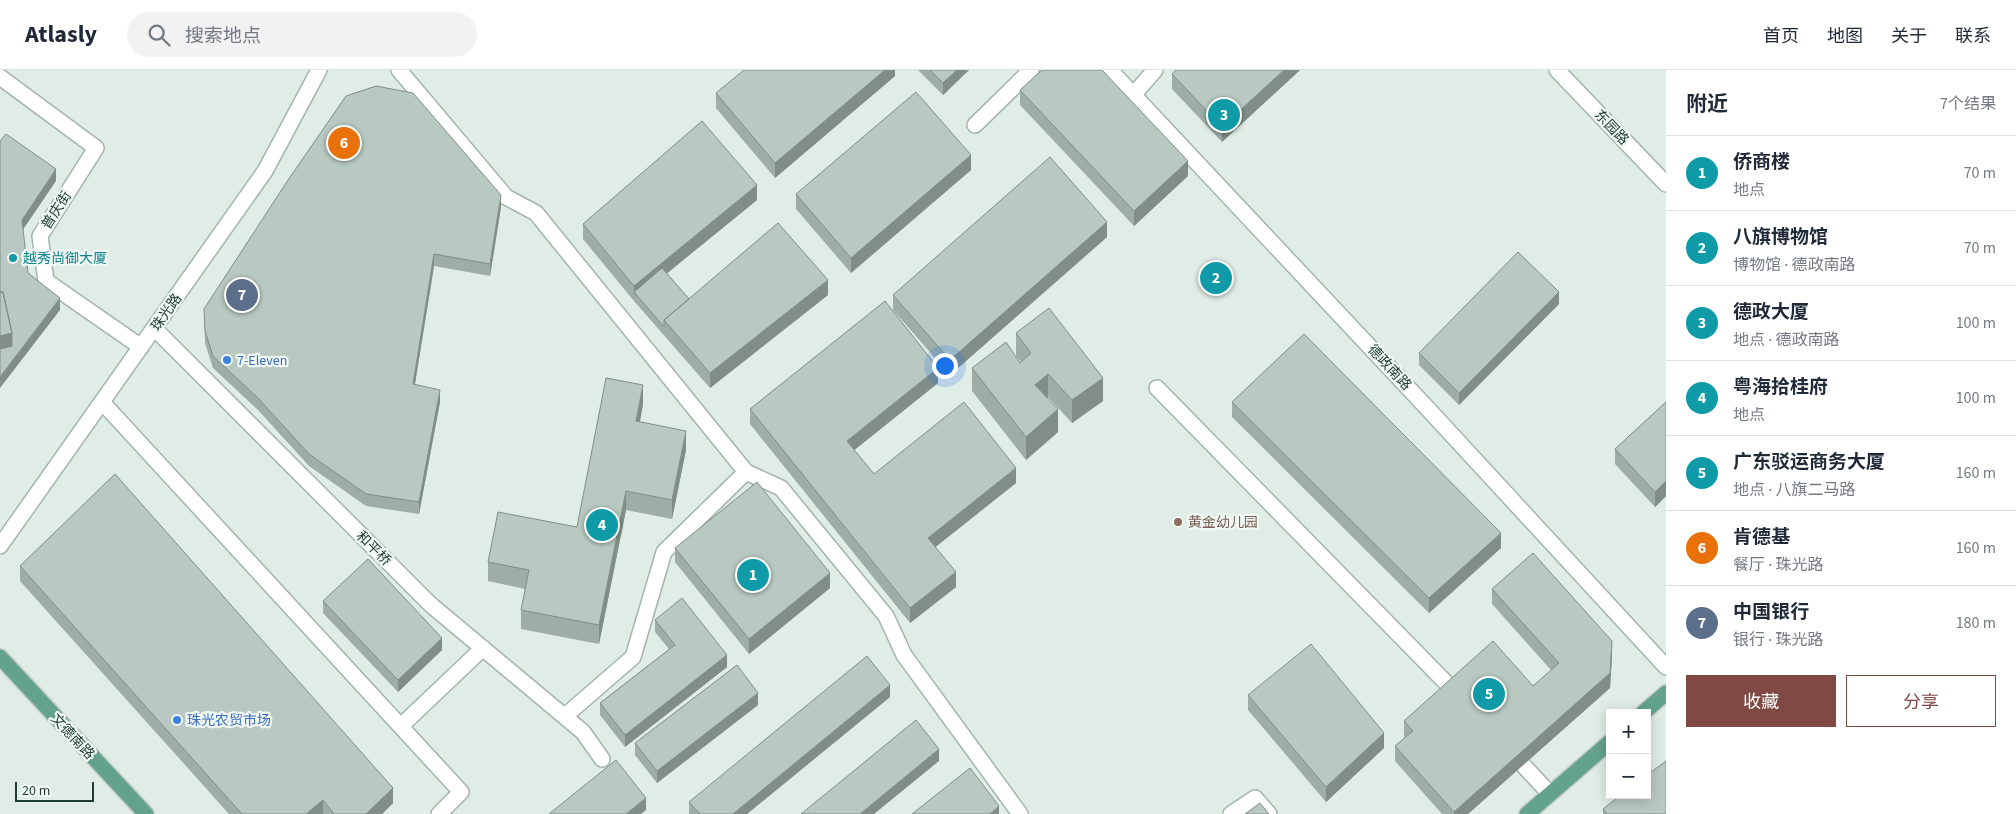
<!DOCTYPE html>
<html lang="zh">
<head>
<meta charset="utf-8">
<style>
  :root { --surface:#fff; --page:#f2f2f3; --text:#1f2937; --muted:#747a83; --line:#e0e1e3; --accent:#804944 }
  body { margin:0; font-family:"Source Sans 3","Noto Sans SC",sans-serif; background:var(--page); color:var(--text) }
  .controls { position:absolute; right:15px; bottom:15px; display:grid; overflow:hidden; border-radius:0px; box-shadow:0 2px 12px #0003 }
  .controls button { width:45px; height:45px; display:grid; place-items:center; padding:0; border:0; border-bottom:1px solid var(--line); background:var(--surface); color:var(--text); font:25px sans-serif }
  .scale { position:absolute; left:15px; bottom:12px; width:79px; box-sizing:border-box; padding-left:5px; border:2px solid #203d33; border-top:0; font-size:14px; line-height:18px; white-space:nowrap; color:#203d33; -webkit-text-stroke:4px #f1f8f4; paint-order:stroke }
  .you { position:absolute; left:944px; top:295px; width:18px; height:18px; margin:-12px; border:4px solid #fff; border-radius:50%; background:#1a73e8; box-shadow:0 0 0 8px #1a73e833 }
  .badge { display:grid; place-items:center; width:32px; height:32px; border-radius:50%; background:var(--accent); color:#fff; font-size:16px; font-weight:700 }
  .pin { position:absolute; translate:-50% -50%; border:2px solid #fff; box-shadow:0 1px 5px #0006 }
  .list { margin:0; padding:0; list-style:none }
  h2 { display:flex; justify-content:space-between; align-items:center; height:65px; margin:0; padding:0 20px; font-size:21px }
  h2 small { font-size:16px; font-weight:400; color:var(--muted) }
  .list li { display:grid; grid-template-columns:32px 1fr auto; gap:15px; align-items:center; box-sizing:border-box; height:75px; padding:0 20px; border-top:1px solid var(--line) }
  .list b { display:block; font-size:19px; white-space:nowrap }
  .list p { margin:0; font-size:16px; white-space:nowrap; color:var(--muted) }
  .list em { font-size:16px; font-style:normal; color:var(--muted) }
  .actions { display:flex; gap:10px; padding:15px 20px }
  .actions a { flex:1; padding:11px 0; border:1px solid var(--accent); border-radius:0px; text-align:center; font-size:18px; color:var(--accent) }
  .actions .main { background:var(--accent); color:#fff }
  .icon { flex:none; width:28px; height:28px; fill:none; stroke:currentColor; stroke-width:2; stroke-linecap:round; stroke-linejoin:round }
  .map { position:relative; flex:none; width:1666px; height:744px; overflow:hidden }
  header { display:flex; align-items:center; gap:30px; box-sizing:border-box; height:70px; padding:0 25px; background:var(--surface); border-bottom:1px solid var(--line) }
  header strong { font-size:24px }
  nav { display:flex; gap:28px; margin-inline-start:auto; font-size:18px }
  .search { width:350px; height:45px; background:var(--page); display:flex; align-items:center; gap:12px; box-sizing:border-box; padding:0 18px; border-radius:28px; color:var(--muted); font-size:19px }
  main { display:flex }
  aside { flex:1; background:var(--surface) }
  .map>svg:first-child { display:block }
</style>
</head>
<body>
<header>
<strong>Atlasly</strong>
<div class="search"><svg class="icon" aria-label="search" viewBox="0 0 24 24"><circle cx="10" cy="10" r="6"/><path d="M15 15l6 6"/></svg>搜索地点</div>
<nav><a>首页</a><a>地图</a><a>关于</a><a>联系</a></nav>
</header>
<main>
<div class="map">
<svg width="1666" height="744" viewBox="0 0 1666 744">
  <rect width="100%" height="100%" fill="#e0ece6"/>
  <g fill="none" stroke-linecap="round" stroke-linejoin="round">
    <g stroke="#a3b4ad" stroke-width="18">
      <path id="minor" d="M399 0 506 127 536 143 746 402 781 418 886 546 904 585 1020 744
        M1110 0 1429 340 1666 597
        M1557 0 1666 114
        M0 7 96 78 40 166 46 211 141 277
        M1134 24 1155 0
        M975 55 1031 0
        M154 258 431 535 583 662 602 689
        M1157 318 1460 627
        M102 332 461 722 439 744
        M0 476 265 101 319 0
        M565 646 633 587 664 482 746 402
        M401 656 483 578
        M1510 681 1550 724
        M1231 744 1255 728 1269 744"/>
    </g>
    <g stroke="#c1c9c6" stroke-width="18">
      <path id="major" d="M0 587 146 744
        M1643 643 1666 623
        M1527 744 1610 672"/>
    </g>
    <use href="#minor" stroke="#fff" stroke-width="15"/>
    <use href="#major" stroke="#63a38e" stroke-width="15"/>
  </g>
  <path fill="#9eada6" d="M895 0V6L775 108 716 38V23Z
    M918 0H969L943 25Z
    M1176 0H1300L1222 72 1172 19V4Z
    M1020 20 1188 106 1134 156 1020 35Z
    M971 100 851 203 796 139V124Z
    M757 130 667 203 689 229 828 225 710 318 634 231 583 169V154Z
    M501 137 490 206 434 196 415 314 440 332 419 444 366 436 309 396 258 340 213 298 205 273 204 239Z
    M1107 167 950 305 893 240V225Z
    M1559 234 1459 335 1419 295V283Z
    M1016 263 1103 331 1072 353 1048 327 1047 328 1058 362 1026 390 972 321V298L1020 293 1021 292 1016 286Z
    M938 313 854 380 874 404 1016 413 935 477 956 517 910 553 750 354V339Z
    M1232 332 1501 478 1429 543 1232 347Z
    M1666 332V426L1655 437 1615 394V379Z
    M643 334 640 352 686 380 672 449 626 440 599 574 521 559V540L525 519 488 511V492L577 457Z
    M675 478 830 518 749 584 675 492Z
    M20 496 393 733 382 744H229L20 511Z
    M1492 519 1612 586 1610 618 1468 744H1442L1395 691V676L1405 667 1404 666V651L1533 616 1551 600 1492 534Z
    M323 531 442 580 398 622 323 543Z
    M655 550 727 597 625 677 600 645V633L669 579 655 562Z
    M1248 625 1384 678 1326 732 1248 640Z
    M890 627 747 744H689V732Z
    M758 635 657 713 635 685V673Z
    M1603 739 1666 744H1603Z"/>
  <path fill="#818d87" d="M885 0H895V6L775 108V93Z
    M957 0H969L943 25V13Z
    M1284 0H1300L1222 72V57Z
    M971 85V100L851 203V188Z
    M1188 91V106L1134 156V141Z
    M56 99V111L22 161V150Z
    M757 115V130L638 227 634 223V216Z
    M501 125V137L490 206V194Z
    M1107 152V167L950 305V290Z
    M434 184V196L413 326V314Z
    M828 210V225L710 318V303Z
    M1559 222V234L1459 335V323Z
    M60 228V240L0 318V307Z
    M12 263V288L0 291V266Z
    M938 298V313L847 386V371Z
    M1048 304V327L1035 338V315Z
    M1103 308V331L1072 353V330Z
    M643 315V334L636 371V351Z
    M440 320V332L419 444V432Z
    M1058 339V362L1026 390V367Z
    M686 361V380L672 449V430Z
    M1016 398V413L928 483V468Z
    M1666 411V426L1655 437V422Z
    M626 421V440L599 574V555Z
    M1501 463V478L1429 543V528Z
    M956 502V517L910 553V538Z
    M830 503V518L749 584V569Z
    M442 568V580L398 622V610Z
    M1612 571V586L1610 618 1468 744H1454V742Z
    M727 585V597L625 677V665Z
    M890 615V627L747 744H733Z
    M758 623V635L657 713V701Z
    M1384 663V678L1326 732V717Z
    M939 679V691L874 744H860Z
    M393 718V733L382 744H366Z
    M646 728V740L641 744H626Z
    M323 730V744H306Z
    M999 736V744H990Z"/>
  <path fill="#b8c9c1" stroke="#818d87" d="M744 0H885L775 93 716 23Z
    M930 0H957L943 13Z
    M1042 0H1102L1188 91 1134 141 1020 20Z
    M1176 0H1284L1222 57 1172 4Z
    M376 16 413 23 501 125 490 194 434 184 413 314 440 320 419 432 366 424 309 384 258 328 213 286 205 261 204 239 286 113 346 26Z
    M916 22 971 85 851 188 796 124Z
    M702 51 757 115 634 216 583 154Z
    M6 64 56 99 22 150 28 203 60 228 0 307V279L12 276V263L3 222H0V71Z
    M1050 87 1107 152 950 290 893 225Z
    M778 153 828 210 710 303 664 250Z
    M1518 182 1559 222 1459 323 1419 283Z
    M662 198 689 229 664 250V257L634 222Z
    M0 222H3L12 263 0 266Z
    M885 231 938 298 847 371 874 404 964 332 1016 398 928 468 956 502 910 538 750 339Z
    M1049 238 1103 308 1072 330 1048 304 1035 315 1058 339 1026 367 972 298 1006 272 1020 293 1031 283 1016 263Z
    M1304 264 1501 463 1429 528 1232 332Z
    M606 308 643 315 636 351 686 361 672 430 626 421 599 555 521 540 529 500 488 492 498 442 577 457Z
    M1666 332V411L1655 422 1615 379Z
    M115 404 393 718 366 744H334L323 730 306 744H242L20 496Z
    M757 412 830 503 749 569 675 478Z
    M1533 483 1612 571 1610 603 1454 742 1395 676 1413 661 1404 651 1493 571 1533 616 1559 593 1492 519Z
    M368 489 442 568 398 610 323 531Z
    M682 528 727 585 625 665 600 633 675 575 655 550Z
    M1311 574 1384 663 1326 717 1248 625Z
    M867 586 890 615 733 744H700L689 732Z
    M737 595 758 623 657 701 635 673Z
    M916 650 939 679 860 744H801Z
    M616 690 646 728 626 744H549Z
    M1666 691V744H1607L1603 739 1621 725H1647V705Z
    M970 698 999 736 990 744H912Z
    M1260 733 1269 744H1245Z"/>
  <circle fill="#0f9aa8" stroke="#f1f8f4" stroke-width="2" cx="13" cy="188" r="5"/>
  <g fill="#3f7fe0" stroke="#f1f8f4" stroke-width="2">
    <circle cx="227" cy="290" r="5"/>
    <circle cx="177" cy="650" r="5"/>
  </g>
  <circle fill="#8d6e63" stroke="#f1f8f4" stroke-width="2" cx="1178" cy="452" r="5"/>
  <g text-anchor="middle" stroke-width="4.5" stroke-linejoin="round" paint-order="stroke">
    <g font-size="14" fill="#203d33" stroke="#f1f8f4">
      <text transform="translate(1612 57) rotate(46)" y="5">东园路</text>
      <text transform="translate(56 140) rotate(-57)" y="5">普庆街</text>
      <text transform="translate(166 242) rotate(-55)" y="5">珠光路</text>
      <text transform="translate(1390 297) rotate(47)" y="5">德政南路</text>
      <text transform="translate(374 478) rotate(45)" y="5">和平桥</text>
      <text transform="translate(73 666) rotate(47)" y="5">文德南路</text>
    </g>
    <g font-size="14" fill="#0d838f" stroke="#f1f8f4" text-anchor="start">
      <text x="23" y="193">越秀尚御大厦</text>
    </g>
    <g font-size="14" fill="#366cbe" stroke="#f1f8f4" text-anchor="start">
      <text x="237" y="295">7-Eleven</text>
      <text x="187" y="655">珠光农贸市场</text>
    </g>
    <g font-size="14" fill="#785e54" stroke="#f1f8f4" text-anchor="start">
      <text x="1188" y="457">黄金幼儿园</text>
    </g>
  </g>
</svg>
<div class="controls">
<button>+</button>
<button>−</button>
</div>
<div class="scale">20 m</div>
<div class="you"></div>
<div class="pin badge" style="left:753px;top:505px;background:#0f9aa8">1</div>
<div class="pin badge" style="left:1216px;top:208px;background:#0f9aa8">2</div>
<div class="pin badge" style="left:1224px;top:45px;background:#0f9aa8">3</div>
<div class="pin badge" style="left:602px;top:455px;background:#0f9aa8">4</div>
<div class="pin badge" style="left:1489px;top:624px;background:#0f9aa8">5</div>
<div class="pin badge" style="left:344px;top:73px;background:#e8710a">6</div>
<div class="pin badge" style="left:242px;top:225px;background:#5c6f8a">7</div>
</div>
<aside>
<h2>附近<small>7个结果</small></h2>
<ul class="list">
<li><span class="badge" style="background:#0f9aa8">1</span><div><b>侨商楼</b><p>地点</p></div><em>70 m</em></li>
<li><span class="badge" style="background:#0f9aa8">2</span><div><b>八旗博物馆</b><p>博物馆 · 德政南路</p></div><em>70 m</em></li>
<li><span class="badge" style="background:#0f9aa8">3</span><div><b>德政大厦</b><p>地点 · 德政南路</p></div><em>100 m</em></li>
<li><span class="badge" style="background:#0f9aa8">4</span><div><b>粤海拾桂府</b><p>地点</p></div><em>100 m</em></li>
<li><span class="badge" style="background:#0f9aa8">5</span><div><b>广东驳运商务大厦</b><p>地点 · 八旗二马路</p></div><em>160 m</em></li>
<li><span class="badge" style="background:#e8710a">6</span><div><b>肯德基</b><p>餐厅 · 珠光路</p></div><em>160 m</em></li>
<li><span class="badge" style="background:#5c6f8a">7</span><div><b>中国银行</b><p>银行 · 珠光路</p></div><em>180 m</em></li>
</ul>
<div class="actions"><a class="main">收藏</a><a>分享</a></div>
</aside>
</main>
</body>
</html>
